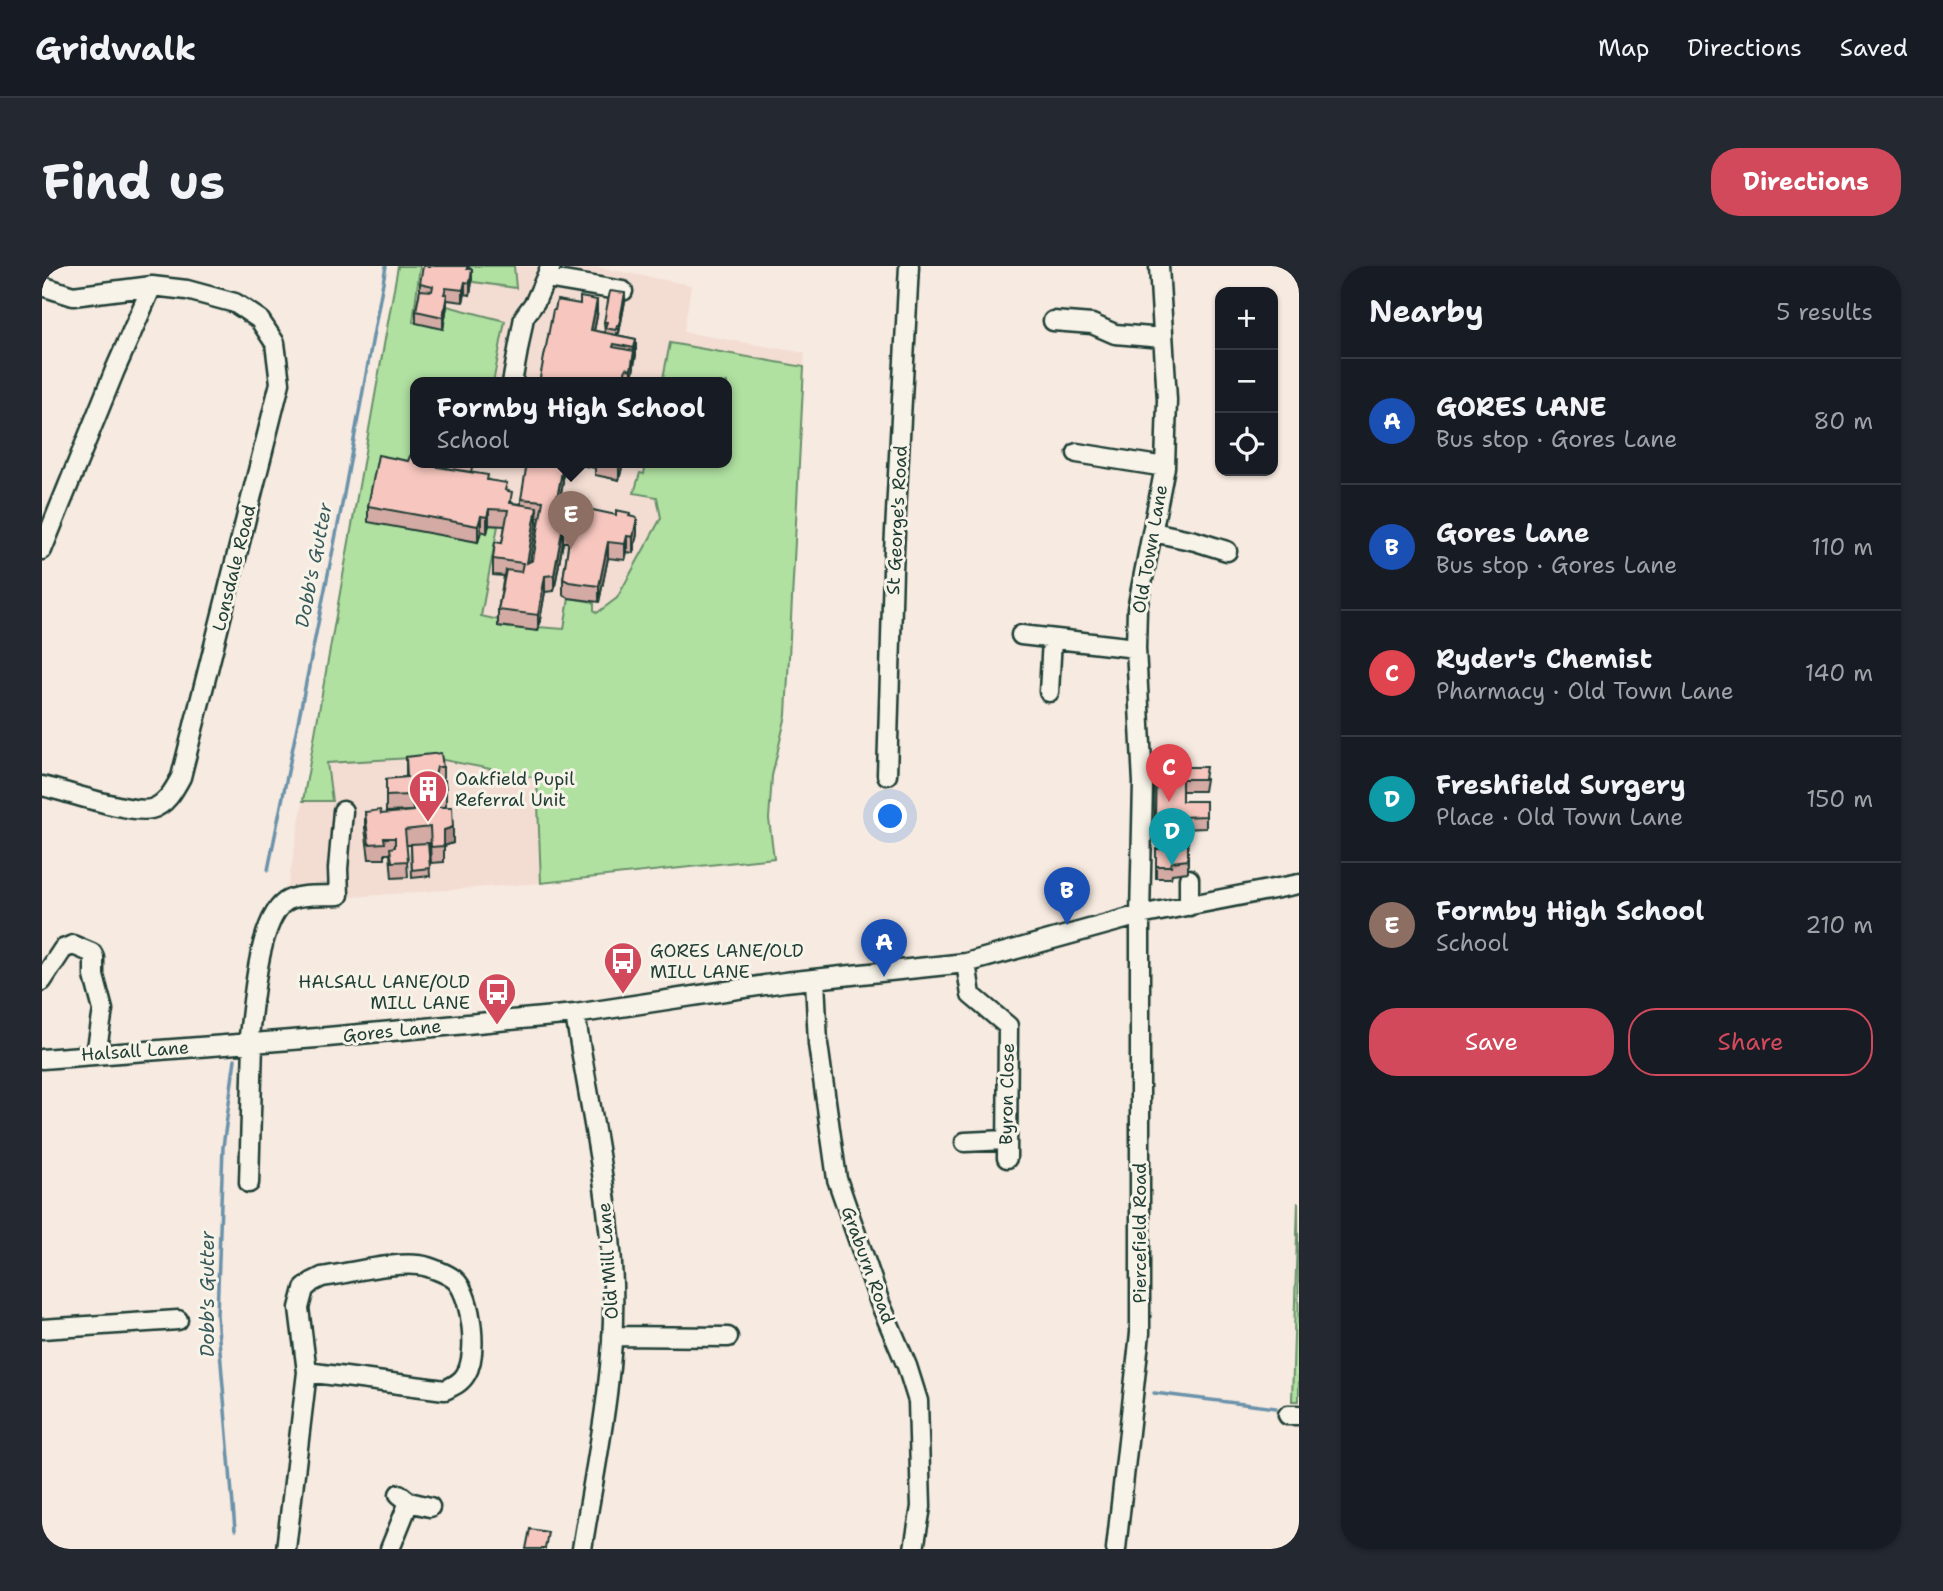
<!DOCTYPE html>
<html lang="en">
<head>
<meta charset="utf-8">
<style>
  :root { --surface:#171b24; --page:#242831; --text:#f1f3f6; --muted:#9ea1a6; --line:#363941; --accent:#d1495b }
  body { margin:0; font-family:"Shantell Sans",sans-serif; background:var(--page); color:var(--text) }
  .controls { position:absolute; right:21px; top:21px; display:grid; overflow:hidden; border-radius:14px; box-shadow:0 2px 5px #0004 }
  .controls button { width:63px; height:63px; display:grid; place-items:center; padding:0; border:0; border-bottom:2px solid var(--line); background:var(--surface); color:var(--text); font:35px sans-serif }
  .you { position:absolute; left:849px; top:551px; width:24px; height:24px; margin:-18px; border:5px solid #fff; border-radius:50%; background:#1a73e8; box-shadow:0 0 0 10px #1a73e833 }
  .badge { display:grid; place-items:center; width:46px; height:46px; border-radius:50%; background:var(--accent); color:#fff; font-size:23px; font-weight:700 }
  .pin { position:absolute; translate:-50% -58px; filter:drop-shadow(0 2px 4px #0008) }
  .pin::after { content:''; position:absolute; top:37px; width:24px; height:21px; background:inherit; clip-path:polygon(0 0,100% 0,50% 100%) }
  .popup { position:absolute; left:368px; top:111px; width:322px; height:91px; box-sizing:border-box; display:grid; place-content:center; border-radius:14px; background:var(--surface); filter:drop-shadow(0 2px 5px #0005); font-size:23px; white-space:nowrap; color:var(--muted) }
  .popup b { font-size:26px; color:var(--text) }
  .popup::after { content:''; position:absolute; left:50%; top:100%; margin-left:-14px; border:14px solid transparent; border-top-color:var(--surface) }
  .list { margin:0; padding:0; list-style:none }
  h2 { display:flex; justify-content:space-between; align-items:center; height:91px; margin:0; padding:0 28px; font-size:30px }
  h2 small { font-size:23px; font-weight:400; color:var(--muted) }
  .list li { display:grid; grid-template-columns:46px 1fr auto; gap:21px; align-items:center; box-sizing:border-box; height:126px; padding:0 28px; border-top:2px solid var(--line) }
  .list b { display:block; font-size:26px; white-space:nowrap }
  .list p { margin:0; font-size:23px; white-space:nowrap; color:var(--muted) }
  .list em { font-size:23px; font-style:normal; color:var(--muted) }
  .actions { display:flex; gap:14px; padding:21px 28px }
  .actions a { flex:1; padding:16px 0; border:2px solid var(--accent); border-radius:28px; text-align:center; font-size:24px; color:var(--accent) }
  .actions .main { background:var(--accent); color:#fff }
  .icon { flex:none; width:38px; height:38px; fill:none; stroke:currentColor; stroke-width:2; stroke-linecap:round; stroke-linejoin:round }
  .map { position:relative; flex:none; width:1257px; height:1283px; overflow:hidden; border-radius:28px }
  header { display:flex; align-items:center; gap:42px; box-sizing:border-box; height:98px; padding:0 35px; background:var(--surface); border-bottom:2px solid var(--line) }
  header strong { font-size:33px }
  nav { display:flex; gap:38px; margin-inline-start:auto; font-size:24px }
  .intro { display:flex; align-items:center; justify-content:space-between; box-sizing:border-box; height:168px; padding:0 42px }
  h1 { margin:0; font-size:49px }
  .button { padding:18px 32px; border-radius:28px; background:var(--accent); color:#fff; font-size:24px; font-weight:700 }
  main { display:flex; gap:42px; padding:0 42px }
  aside { flex:1; background:var(--surface); border-radius:28px; box-shadow:0 2px 5px #0004 }
  .map>svg:first-child { display:block }
</style>
</head>
<body>
<header>
<strong>Gridwalk</strong>
<nav><a>Map</a><a>Directions</a><a>Saved</a></nav>
</header>
<div class="intro"><h1>Find us</h1><a class="button">Directions</a></div>
<main>
<div class="map">
<svg width="1257" height="1283" viewBox="0 0 1257 1283">
  <rect width="100%" height="100%" fill="#f7eae0"/>
  <filter id="ink" filterUnits="userSpaceOnUse"><feTurbulence type="fractalNoise" baseFrequency=".0143" numOctaves="2"/><feDisplacementMap in="SourceGraphic" scale="14" xChannelSelector="R" yChannelSelector="G"/><feConvolveMatrix kernelMatrix="1 2 1 2 8 2 1 2 1" color-interpolation-filters="sRGB"/></filter>
  <g filter="url(#ink)">
    <path fill="#f3ddd3" fill-rule="evenodd" d="M356 0H549L649 19 642 66 763 87 744 449 730 510 727 553 732 592 499 617 243 636ZM373 117H685V197H373Z"/>
    <path fill="#b0e1a1" stroke="#688f6a" stroke-width="2" d="M356 0H378L371 56 401 63 405 40 463 55 451 117H373V177L367 203 435 276 439 265 447 259 456 260 439 350 457 354V360L495 365 496 361 522 363 527 332 552 336V344L555 347 575 332 619 252 615 231 592 227 598 207 602 208 604 197H685V117H620L628 77 762 101 744 449 730 510 727 553 732 592 499 617 495 512 386 491 285 497 290 535H261Z
      M402 0H472L474 22 425 15Z
      M1256 936 1257 1135H1250Z"/>
    <g fill="none" stroke-linecap="round" stroke-linejoin="round">
      <path stroke="#6b92aa" stroke-width="3.5" d="M226 604 299 244 344 0
        M1112 1127 1234 1142
        M193 1264 175 1049 181 881 193 793"/>
      <g stroke="#1f3d34" stroke-width="23">
        <path id="minor" d="M504 12 581 25
          M0 20 31 30 110 20 145 24 193 37 217 53 233 77 238 117 139 511C132 524 124 539 109 543 89 548 23 525 0 520
          M1011 55 1050 58 1073 68 1121 72
          M470 117 482 51 493 36 509 0
          M1035 187 1123 201
          M1111 266 1153 275 1185 285
          M0 284 73 104 110 20
          M979 369 1094 382
          M1007 426 1010 373
          M845 509 851 304 867 0
          M1147 640V613
          M924 697 929 729 966 760 965 892
          M773 713 776 778 795 913 838 1037 865 1100 876 1135 879 1241 872 1283
          M0 715 21 683 31 679 50 687 52 691V710L61 744 54 788
          M533 748C547 837 568 928 571 1018 574 1107 554 1196 540 1283
          M206 777C211 744 215 656 243 636 255 627 282 630 297 629L296 603 301 545
          M0 793 275 772 533 748 743 716 924 697 1098 649 1257 618
          M923 876 964 874
          M207 917 211 777
          M0 1063 136 1054
          M570 1070 686 1071
          M1246 1149H1257
          M357 1228 367 1236 388 1241
          M244 1283 265 1106 257 1042 262 1023 270 1016 280 1011C308 1007 361 993 386 1001 395 1004 409 1009 415 1016 430 1034 436 1088 424 1108 419 1117 411 1120 403 1124L265 1106
          M348 1283 367 1236
          M1074 1283 1098 1067V649L1101 517 1094 382 1095 343 1123 201 1125 134 1117 0"/>
      </g>
      <use href="#minor" stroke="#f7f3e8" stroke-width="18"/>
    </g>
    <path fill="#d4aba4" stroke="#1f3d34" stroke-width="2" fill-rule="evenodd" d="M427 0 430 15 428 29 423 28 421 36 405 34V40L401 63 374 57V45L378 24V17Z
      M583 35 577 67H575V69L594 73V89L589 117H497L555 50 552 65 563 67 562 56Z
      M366 195 373 197H403L402 202 431 207 446 214 465 225 470 237 479 238V233L504 197H512L521 216 516 243 531 246 588 250 595 268 591 287 585 286 583 294 566 292 557 336 527 332 521 329V313L527 276H521L512 325 503 326 496 365 456 360V344L462 310 451 309V293L460 277 463 260 447 259 445 267 439 265 436 276 326 256V240ZM495 251H498L491 294 488 295Z
      M528 197H581L577 214 553 209V202Z
      M364 491 401 501V514L404 525V541L411 577 402 580V596L389 597 388 577 386 578 388 610 370 612 369 579H364L366 611 350 612 348 588H343V593H327L323 562V546L339 548 369 545 344 546V513L364 511Z
      M1114 501 1164 513 1162 525H1140V535H1164V562L1113 564Z
      M1146 566V606L1130 608 1129 612H1114V583H1117Z"/>
    <path fill="#ad8b86" stroke="#1f3d34" stroke-width="2" d="M430 3V15L428 29V17Z
      M423 16V28L421 36V24Z
      M583 27V35L577 67V59Z
      M405 28V40L401 63V51Z
      M555 34V50L549 80V64Z
      M594 73V89L592 98V82Z
      M592 85V101L589 117V104Z
      M577 197H581L577 214Z
      M521 200V216L513 259V243Z
      M495 241V257L485 313V297Z
      M447 243V259L445 267V251Z
      M439 250V265L436 276V260Z
      M595 252V268L591 287V271Z
      M521 260V276L512 325V309Z
      M585 270V286L583 294V278Z
      M566 276V292L557 336V320Z
      M503 310V326L496 365V349Z
      M411 561V577L402 580V596V564Z"/>
    <path fill="#f7c7bf" stroke="#1f3d34" stroke-width="2" d="M381 0H425V3H430L428 17 423 16 421 24 404 22 402 28H405L401 51 374 45 378 24 390 25 391 20 378 17Z
      M568 25 583 27 577 59H575L574 64 563 62 565 56H562Z
      M538 31 555 34 549 64 594 73 592 82 572 78 571 81 592 85 589 104 584 102 581 117H497L511 44H513L515 34 538 38Z
      M371 177H373V190H369Z
      M336 189 366 195 368 190H373V197H390L389 200 446 209 445 214 465 217 463 224 470 226 468 237 495 241 485 297 491 294 501 235 479 233 485 197H503L521 200 513 243 531 246 532 240 574 249V244L588 247 587 250 595 252 591 271 585 270 583 278 566 276 557 320 527 316 521 313 529 261 521 260 512 309 503 310 496 349 456 344 464 304 479 306 481 297 451 293 453 276 460 277 466 244 447 243 445 251 439 250 436 260 326 240Z
      M406 197H431L429 206 405 202Z
      M399 487 401 501H395L392 514H403L404 525 394 527V541H410L411 561 402 564V580L389 581 388 561 363 564 366 595 350 596 348 582 353 581V572H342L343 577 327 578 323 546 338 544 339 548 371 545 369 529 344 530V513L365 511 364 491Z
      M1114 501H1164L1162 513H1140V535H1164V550L1113 552Z
      M1146 566V594L1130 596 1129 600H1114V583H1118L1117 567Z
      M386 577 388 602 370 604 369 578Z
      M488 1263 506 1266 503 1283H484Z"/>
  </g>
  <defs>
    <g id="building-pin" transform="scale(2.0125)"><path d="M0 17L-7.5 6A9.5 9.5 0 1 1 7.5 6Z" fill="#d1495b" stroke="#f7f3e8"/><path d="M-4-6H4V6H1V3H-1V6H-4ZM-2.5-4.3h1.7v1.8h-1.7ZM.8-4.3h1.7v1.8H.8ZM-2.5-1h1.7V.8h-1.7ZM.8-1h1.7V.8H.8Z" fill="#fff"/></g>
    <g id="bus-pin" transform="scale(2.0125)"><path d="M0 17L-7.5 6A9.5 9.5 0 1 1 7.5 6Z" fill="#d1495b" stroke="#f7f3e8"/><path d="M-5-6H5V4H4V6H2V4H-2V6H-4V4H-5ZM-3.5-4V0h7V-4ZM-3.5 1.2v1.5H-2V1.2ZM2 1.2v1.5H3.5V1.2Z" fill="#fff"/></g>
  </defs>
  <g fill-rule="evenodd">
    <use href="#building-pin" x="386" y="523"/>
    <use href="#bus-pin" x="581" y="695"/>
    <use href="#bus-pin" x="455" y="726"/>
  </g>
  <g text-anchor="middle" stroke-width="6" stroke-linejoin="round" paint-order="stroke">
    <g font-size="18" fill="#1f3d34" stroke="#f7f3e8">
      <text transform="translate(855 254) rotate(-87)" y="6">St George's Road</text>
      <text transform="translate(1108 283) rotate(-80)" y="6">Old Town Lane</text>
      <text transform="translate(192 302) rotate(-76)" y="6">Lonsdale Road</text>
      <text transform="translate(350 765) rotate(-6)" y="6">Gores Lane</text>
      <text transform="translate(93 785) rotate(-4)" y="6">Halsall Lane</text>
      <text transform="translate(965 828) rotate(-89)" y="6">Byron Close</text>
      <text transform="translate(1098 967) rotate(-90)" y="6">Piercefield Road</text>
      <text transform="translate(566 995) rotate(-94)" y="6">Old Mill Lane</text>
      <text transform="translate(826 999) rotate(70)" y="6">Graburn Road</text>
    </g>
    <g font-size="18" fill="#1f3d34" stroke="#f7f3e8" text-anchor="start">
      <text x="413" y="519">Oakfield Pupil<tspan x="413" dy="21">Referral Unit</tspan></text>
      <text x="608" y="691">GORES LANE/OLD<tspan x="608" dy="21">MILL LANE</tspan></text>
      <text x="428" y="722" text-anchor="end">HALSALL LANE/OLD<tspan x="428" dy="21">MILL LANE</tspan></text>
    </g>
    <g font-size="19" font-style="italic" fill="#38595b" stroke="#f7f3e8">
      <text transform="translate(271 299) rotate(-79)" y="7">Dobb's Gutter</text>
      <text transform="translate(165 1028) rotate(-90)" y="7">Dobb's Gutter</text>
    </g>
  </g>
</svg>
<div class="controls">
<button>+</button>
<button>−</button>
<button><svg class="icon" aria-label="locate" viewBox="0 0 24 24"><circle cx="12" cy="12" r="6"/><path d="M12 2v4M12 18v4M2 12h4M18 12h4"/></svg></button>
</div>
<div class="you"></div>
<div class="pin badge" style="left:842px;top:711px;background:#1a4fb4">A</div>
<div class="pin badge" style="left:1025px;top:659px;background:#1a4fb4">B</div>
<div class="pin badge" style="left:1127px;top:536px;background:#e0444e">C</div>
<div class="pin badge" style="left:1130px;top:600px;background:#0f9aa8">D</div>
<div class="pin badge" style="left:529px;top:283px;background:#8d6e63">E</div>
<div class="popup"><b>Formby High School</b>School</div>
</div>
<aside>
<h2>Nearby<small>5 results</small></h2>
<ul class="list">
<li><span class="badge" style="background:#1a4fb4">A</span><div><b>GORES LANE</b><p>Bus stop · Gores Lane</p></div><em>80 m</em></li>
<li><span class="badge" style="background:#1a4fb4">B</span><div><b>Gores Lane</b><p>Bus stop · Gores Lane</p></div><em>110 m</em></li>
<li><span class="badge" style="background:#e0444e">C</span><div><b>Ryder's Chemist</b><p>Pharmacy · Old Town Lane</p></div><em>140 m</em></li>
<li><span class="badge" style="background:#0f9aa8">D</span><div><b>Freshfield Surgery</b><p>Place · Old Town Lane</p></div><em>150 m</em></li>
<li><span class="badge" style="background:#8d6e63">E</span><div><b>Formby High School</b><p>School</p></div><em>210 m</em></li>
</ul>
<div class="actions"><a class="main">Save</a><a>Share</a></div>
</aside>
</main>
</body>
</html>
